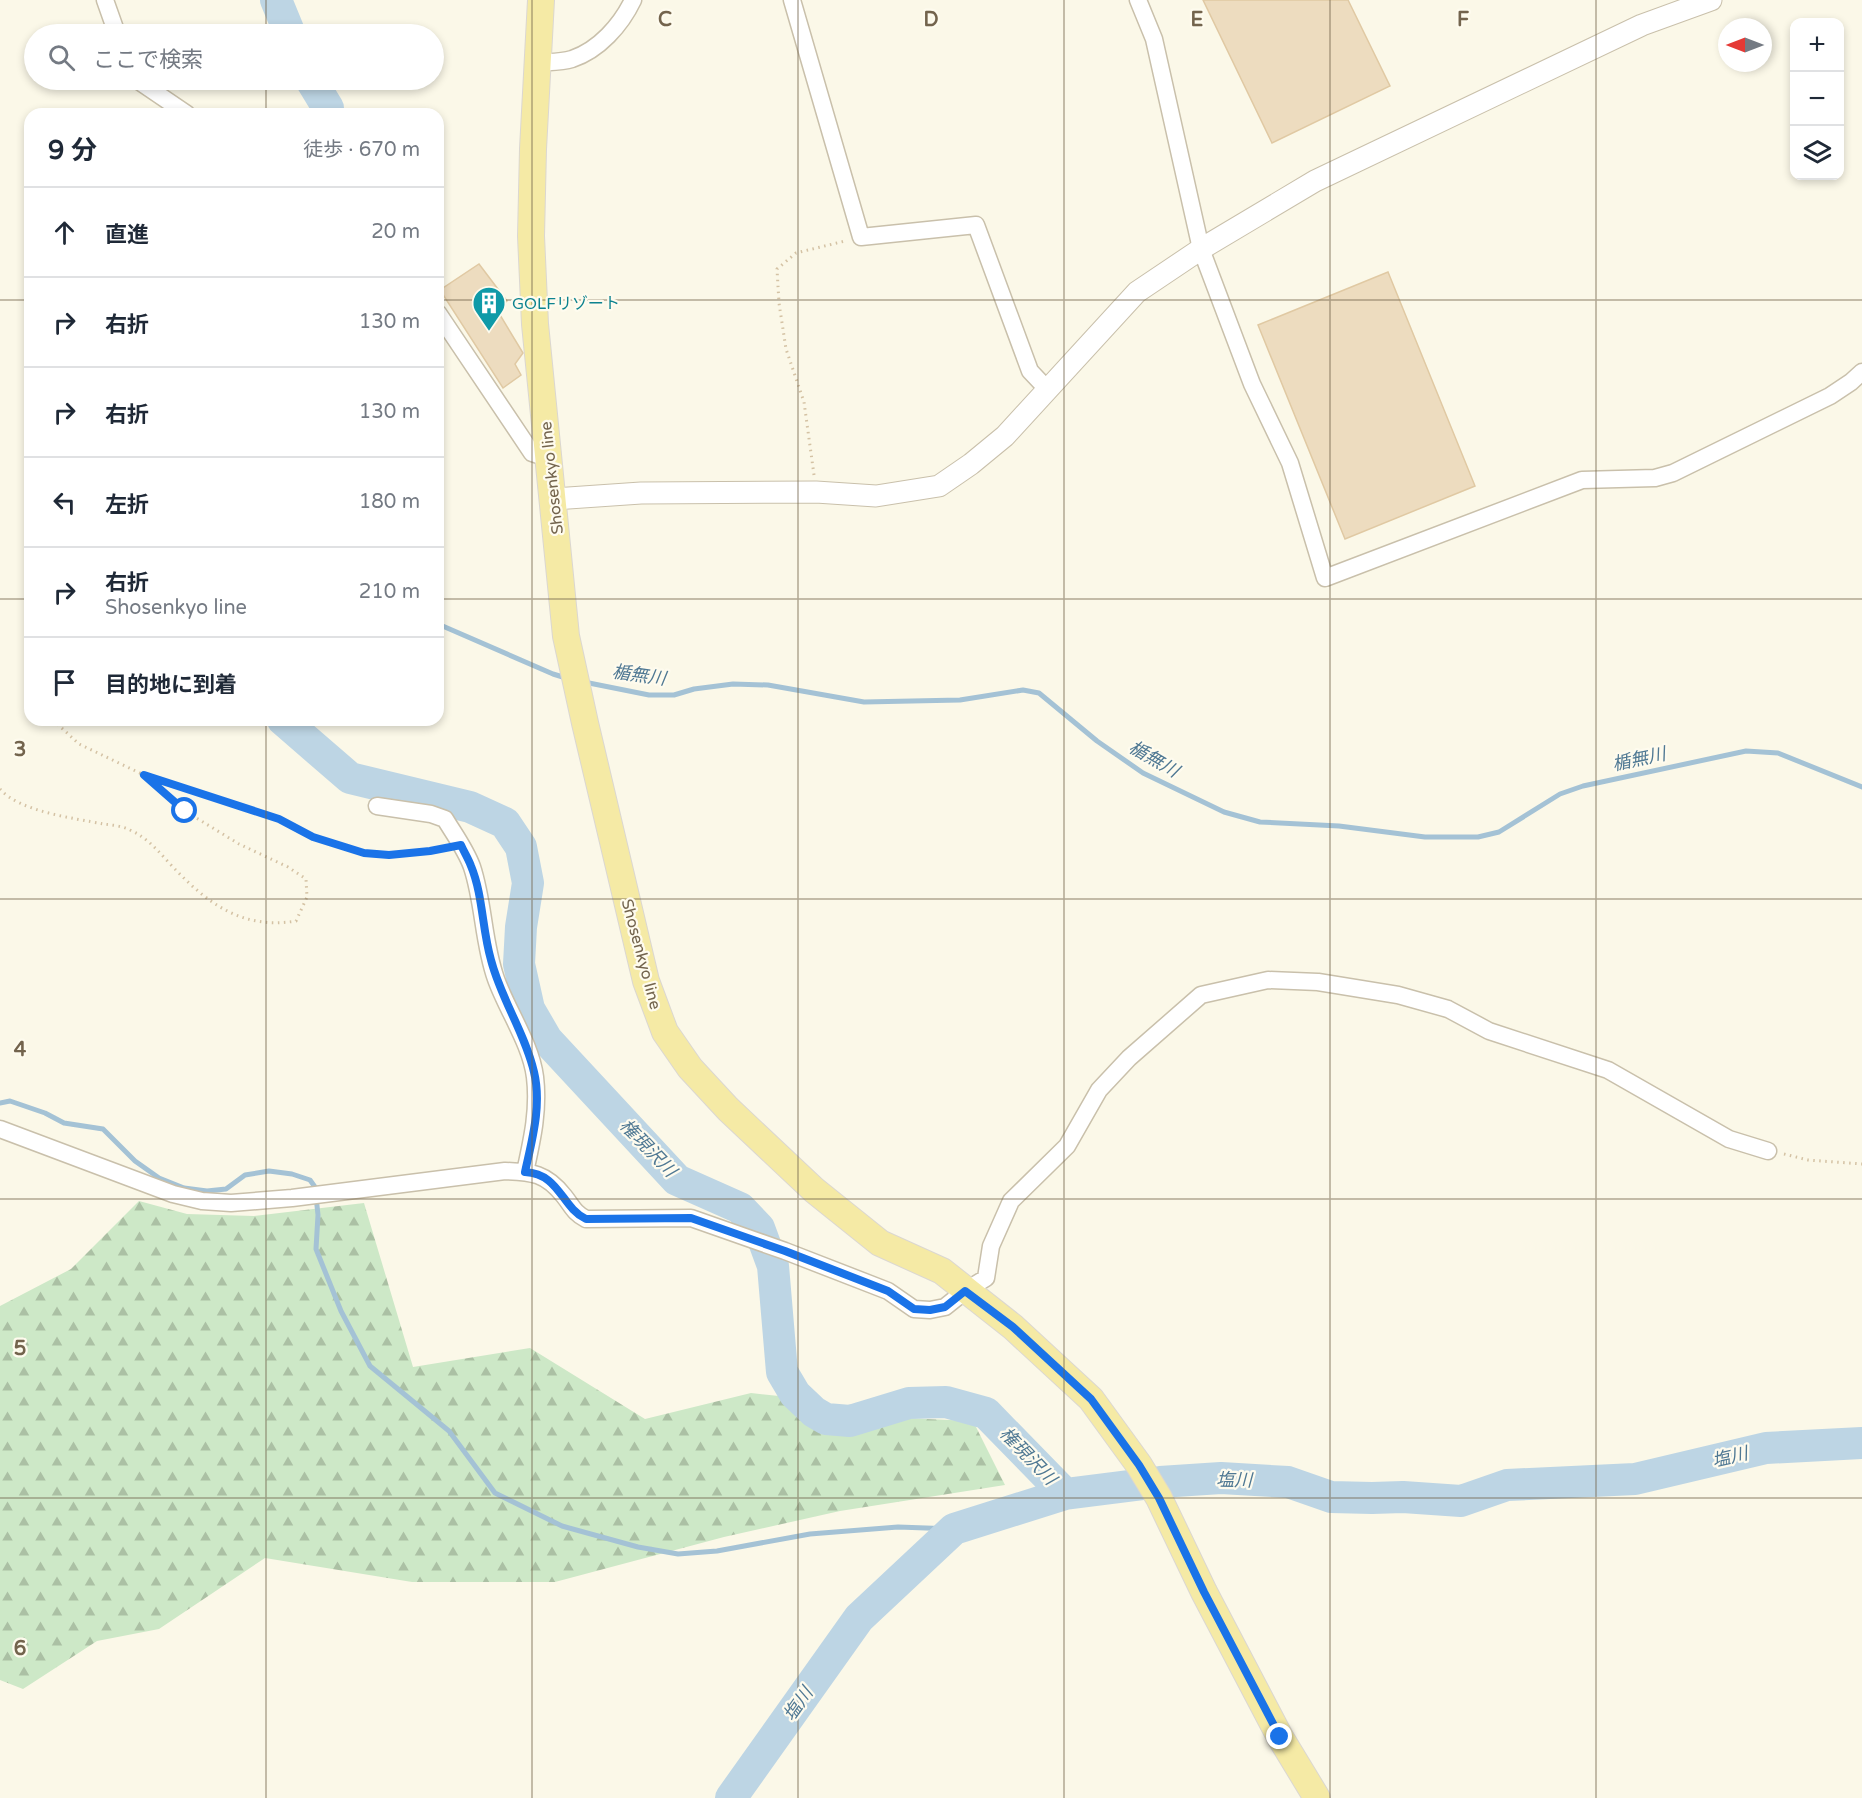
<!DOCTYPE html>
<html lang="ja">
<head>
<meta charset="utf-8">
<style>
  :root { --surface:#fff; --page:#f6f6f7; --text:#1f2937; --muted:#747a83; --line:#e0e1e3 }
  body { margin:0; font-family:"Varela Round","Noto Sans JP",sans-serif; background:var(--page); color:var(--text) }
  .controls { position:absolute; right:18px; top:18px; display:grid; overflow:hidden; border-radius:12px; box-shadow:0 3px 9px #0003 }
  .controls button { width:54px; height:54px; display:grid; place-items:center; padding:0; border:0; border-bottom:2px solid var(--line); background:var(--surface); color:var(--text); font:30px sans-serif }
  .compass { position:absolute; left:1718px; top:18px; width:54px; height:54px; border-radius:50%; background:var(--surface); box-shadow:0 3px 9px #0003; rotate:270deg }
  .stop { position:absolute; width:18px; height:18px; margin:-14px; border:4px solid #1a73e8; border-radius:50%; background:#fff }
  .stop.end { background:#1a73e8; border-color:#fff; box-shadow:0 2px 6px #0008 }
  .list { margin:0; padding:0; list-style:none }
  h2 { display:flex; justify-content:space-between; align-items:center; height:78px; margin:0; padding:0 24px; font-size:26px }
  h2 small { font-size:20px; font-weight:400; color:var(--muted) }
  .list li { display:grid; grid-template-columns:39px 1fr auto; gap:18px; align-items:center; box-sizing:border-box; height:90px; padding:0 24px; border-top:2px solid var(--line) }
  .list b { display:block; font-size:22px; white-space:nowrap }
  .list p { margin:0; font-size:20px; white-space:nowrap; color:var(--muted) }
  .list em { font-size:20px; font-style:normal; color:var(--muted) }
  .icon { flex:none; width:33px; height:33px; fill:none; stroke:currentColor; stroke-width:2; stroke-linecap:round; stroke-linejoin:round }
  .map { position:relative; flex:none; width:1862px; height:1798px; overflow:hidden }
  .search { position:absolute; background:var(--surface); box-shadow:0 3px 9px #0003; left:24px; top:24px; width:420px; height:66px; display:flex; align-items:center; gap:15px; box-sizing:border-box; padding:0 21px; border-radius:33px; color:var(--muted); font-size:22px }
  .panel { position:absolute; background:var(--surface); box-shadow:0 3px 9px #0003; left:24px; top:108px; width:420px; height:618px; border-radius:18px }
  .map>svg:first-child { display:block }
</style>
</head>
<body>
<div class="map">
<svg width="1862" height="1798" viewBox="0 0 1862 1798">
  <defs>
    <pattern id="forest-firs" width="22" height="20" patternUnits="userSpaceOnUse" patternTransform="scale(1.5)"><rect width="22" height="20" fill="#cde8c7"/><path d="M5 1l3.5 6h-7zM16 11l3.5 6h-7z" fill="#abc0a4"/></pattern>
  </defs>
  <rect width="100%" height="100%" fill="#fbf8e8"/>
  <path fill="url(#forest-firs)" d="M139 1201 187 1214 254 1216 364 1203 413 1367 530 1348 645 1419 751 1393 779 1396 818 1426 847 1435 903 1418 973 1421 1005 1485 840 1511 724 1537 555 1582H412L265 1558 159 1629 97 1641 23 1689 0 1680V1306L71 1269Z"/>
  <g fill="none" stroke-linecap="round" stroke-linejoin="round">
    <path stroke="#a4c2d5" stroke-width="5" d="M328 108 332 114
      M438 624 553 674 566 678
      M584 682 649 695H674L694 689 733 684 768 685 864 702 960 700 1023 690 1039 693 1097 741 1143 773 1224 812 1260 822 1339 826 1425 837H1478L1499 832 1560 794 1583 786 1746 751 1778 753 1862 787
      M0 1103 10 1101 45 1113 64 1123 103 1129 135 1161 159 1178 184 1188 207 1191 226 1189 245 1175 269 1171 292 1174 310 1180 315 1187 318 1215 316 1249 341 1311 370 1366 449 1431 495 1493 562 1526 638 1547 678 1554 717 1551 810 1534 898 1527 954 1529"/>
    <path stroke="#bdd5e4" stroke-width="32" d="M276 0 290 34
      M311 80 328 108V114
      M283 720 350 778 470 807 505 823 521 847 528 883 521 927 519 964 529 1009 547 1040 677 1180 740 1208 759 1228 773 1266 782 1372 795 1394 814 1412 826 1419 850 1421 909 1403 946 1402 986 1413 1065 1494
      M731 1798 859 1618 954 1529 1065 1494 1160 1482 1221 1478 1288 1482 1331 1497 1372 1498 1403 1497 1461 1501 1507 1485 1635 1479 1766 1448 1862 1443"/>
  </g>
  <path fill="#eddcbf" stroke="#e0c9a3" stroke-width="1.5" d="M1203 0H1348L1390 86 1272 143Z
    M479 264 507 301 497 310 523 353 515 364 521 375 503 388 440 290Z
    M1388 272 1475 486 1345 539 1258 325Z"/>
  <g fill="none" stroke-linecap="round" stroke-linejoin="round">
    <g stroke="#c9c0ab" stroke-width="19">
      <path id="minor" d="M105 0 117 34
        M792 0 861 237 976 225 1030 371 1047 389
        M1138 0 1154 39 1201 249 1252 384 1290 463 1325 578 1582 480 1655 478 1673 473 1830 396 1851 382 1862 372
        M538 63C549 62 562 62 572 59 599 50 621 25 633 0
        M137 80 187 114
        M438 313 532 453 547 458
        M377 806 431 814 445 819C454 834 466 850 472 867 484 903 483 943 496 979 507 1010 531 1044 535 1077 539 1110 532 1140 525 1172
        M0 1129 173 1194 202 1201 231 1203 292 1198 505 1171C532 1172 546 1173 564 1196 572 1206 574 1213 586 1219L691 1218 785 1251 888 1291 914 1309 930 1310 945 1307 965 1291 986 1278 991 1246 1011 1201 1067 1146 1099 1090 1129 1058 1201 995 1268 980 1318 982 1398 995 1448 1009 1489 1031 1608 1070 1729 1139 1768 1151"/>
    </g>
    <g stroke="#c9c0ab" stroke-width="23">
      <path id="tertiary" d="M554 499 641 493 816 492 876 496 939 486 971 464 1005 436 1137 292 1201 249 1315 181 1642 25 1711 0"/>
    </g>
    <g stroke="#dbd7d1" stroke-width="28">
      <path id="primary" d="M541 0 533 149 531 236 535 324 566 636 585 723 646 981 665 1032 690 1068 728 1109 814 1190 880 1243 942 1271 1013 1327 1091 1399 1139 1465 1159 1498 1204 1592 1280 1737 1317 1798"/>
    </g>
    <path stroke="#d4c2a4" stroke-width="3" stroke-dasharray="1.5 4.5" stroke-linecap="butt" d="M814 475 804 402 786 349 779 303 777 269 796 253 845 241
      M53 720 79 744 144 775 279 819 313 837 346 848 364 853 389 855 444 848
      M0 789C20 812 74 818 103 824 112 825 123 826 130 830 148 838 159 852 172 866 207 903 242 930 296 921L307 897 306 879 288 867 239 844 185 811 144 775
      M1784 1154 1808 1160 1862 1164"/>
    <use href="#minor" stroke="#fff" stroke-width="16"/>
    <use href="#tertiary" stroke="#fff" stroke-width="21"/>
    <use href="#primary" stroke="#f5eaa5" stroke-width="26"/>
  </g>
  <g fill="none" stroke-linecap="round" stroke-linejoin="round">
    <path stroke="#1a73e8" stroke-width="8" d="M185 811 144 775 279 819 313 837 364 853 389 855 430 851 461 845C464 852 468 858 471 866 483 895 482 929 491 960 501 999 525 1033 534 1072 542 1105 532 1140 525 1172 560 1174 561 1207 586 1219L691 1218 785 1251 888 1291 914 1309 930 1310 945 1307 965 1291 1013 1327 1091 1399 1139 1465 1159 1498 1204 1592 1280 1737"/>
  </g>
  <path fill="none" stroke="#73644d" stroke-width="1.5" stroke-opacity="0.55" d="M266 0V34M532 0V1798M798 0V1798M1064 0V1798M1330 0V1798M1596 0V1798M266 80V114M0 300H30M438 300H1862M0 599H30M438 599H1862M266 720V1798M0 899H1862M0 1199H1862M0 1498H1862"/>
  <defs>
    <g id="building-pin" transform="scale(1.725)"><path d="M0 17L-7.5 6A9.5 9.5 0 1 1 7.5 6Z" fill="#0f9aa8" stroke="#fefbee"/><path d="M-4-6H4V6H1V3H-1V6H-4ZM-2.5-4.3h1.7v1.8h-1.7ZM.8-4.3h1.7v1.8H.8ZM-2.5-1h1.7V.8h-1.7ZM.8-1h1.7V.8H.8Z" fill="#fff"/></g>
  </defs>
  <g fill-rule="evenodd">
    <use href="#building-pin" x="489" y="303"/>
  </g>
  <g text-anchor="middle" stroke-width="4.5" stroke-linejoin="round" paint-order="stroke">
    <g font-size="16" fill="#0d838f" stroke="#fefbee" text-anchor="start">
      <text x="512" y="309">GOLFリゾート</text>
    </g>
    <g font-size="16" fill="#73644d" stroke="#fefbee">
      <text transform="translate(551 478) rotate(-96)" y="6">Shosenkyo line</text>
      <text transform="translate(642 954) rotate(75)" y="6">Shosenkyo line</text>
    </g>
    <g font-size="18" font-style="italic" fill="#4f7893" stroke="#fefbee">
      <text transform="translate(639 675) rotate(8)" y="6">楯無川</text>
      <text transform="translate(1154 759) rotate(30)" y="6">楯無川</text>
      <text transform="translate(1639 759) rotate(-12)" y="6">楯無川</text>
      <text transform="translate(648 1148) rotate(46)" y="6">権現沢川</text>
      <text transform="translate(1028 1456) rotate(46)" y="6">権現沢川</text>
      <text transform="translate(1730 1457) rotate(-13)" y="6">塩川</text>
      <text transform="translate(1234 1480) rotate(1)" y="6">塩川</text>
      <text transform="translate(798 1704) rotate(-55)" y="6">塩川</text>
    </g>
  </g>
  <g font-size="20" text-anchor="middle" font-weight="bold" fill="#73644d" stroke="#fefbee" stroke-width="4.5" stroke-linejoin="round" paint-order="stroke">
    <text x="665" y="26">C</text>
    <text x="931" y="26">D</text>
    <text x="1197" y="26">E</text>
    <text x="1463" y="26">F</text>
    <text x="20" y="756">3</text>
    <text x="20" y="1056">4</text>
    <text x="20" y="1355">5</text>
    <text x="20" y="1655">6</text>
  </g>
</svg>
<div class="controls">
<button>+</button>
<button>−</button>
<button><svg class="icon" aria-label="layers" viewBox="0 0 24 24"><path d="M12 4l9 5-9 5-9-5zM3 14l9 5 9-5"/></svg></button>
</div>
<svg class="compass" viewBox="-18 -18 36 36"><path d="M0-13l5 13h-10z" fill="#e53935"/><path d="M0 13l5-13h-10z" fill="#747a83"/></svg>
<div class="stop" style="left:185px;top:811px"></div>
<div class="stop end" style="left:1280px;top:1737px"></div>
<div class="search"><svg class="icon" aria-label="search" viewBox="0 0 24 24"><circle cx="10" cy="10" r="6"/><path d="M15 15l6 6"/></svg>ここで検索</div>
<section class="panel">
<h2>9 分<small>徒歩 · 670 m</small></h2>
<ul class="list">
<li><svg class="icon" aria-label="ahead" viewBox="0 0 24 24"><path d="M12 20V5M6 11l6-6 6 6"/></svg><div><b>直進</b></div><em>20 m</em></li>
<li><svg class="icon" aria-label="right" viewBox="0 0 24 24"><path d="M7 20v-9h11M14 6l5 5-5 5"/></svg><div><b>右折</b></div><em>130 m</em></li>
<li><svg class="icon" aria-label="right" viewBox="0 0 24 24"><path d="M7 20v-9h11M14 6l5 5-5 5"/></svg><div><b>右折</b></div><em>130 m</em></li>
<li><svg class="icon" aria-label="left" viewBox="0 0 24 24"><path d="M17 20v-9H6M10 6l-5 5 5 5"/></svg><div><b>左折</b></div><em>180 m</em></li>
<li><svg class="icon" aria-label="right" viewBox="0 0 24 24"><path d="M7 20v-9h11M14 6l5 5-5 5"/></svg><div><b>右折</b><p>Shosenkyo line</p></div><em>210 m</em></li>
<li><svg class="icon" aria-label="arrive" viewBox="0 0 24 24"><path d="M6 21V4h12l-3 4 3 4H6"/></svg><div><b>目的地に到着</b></div></li>
</ul>
</section>
</div>
</body>
</html>
